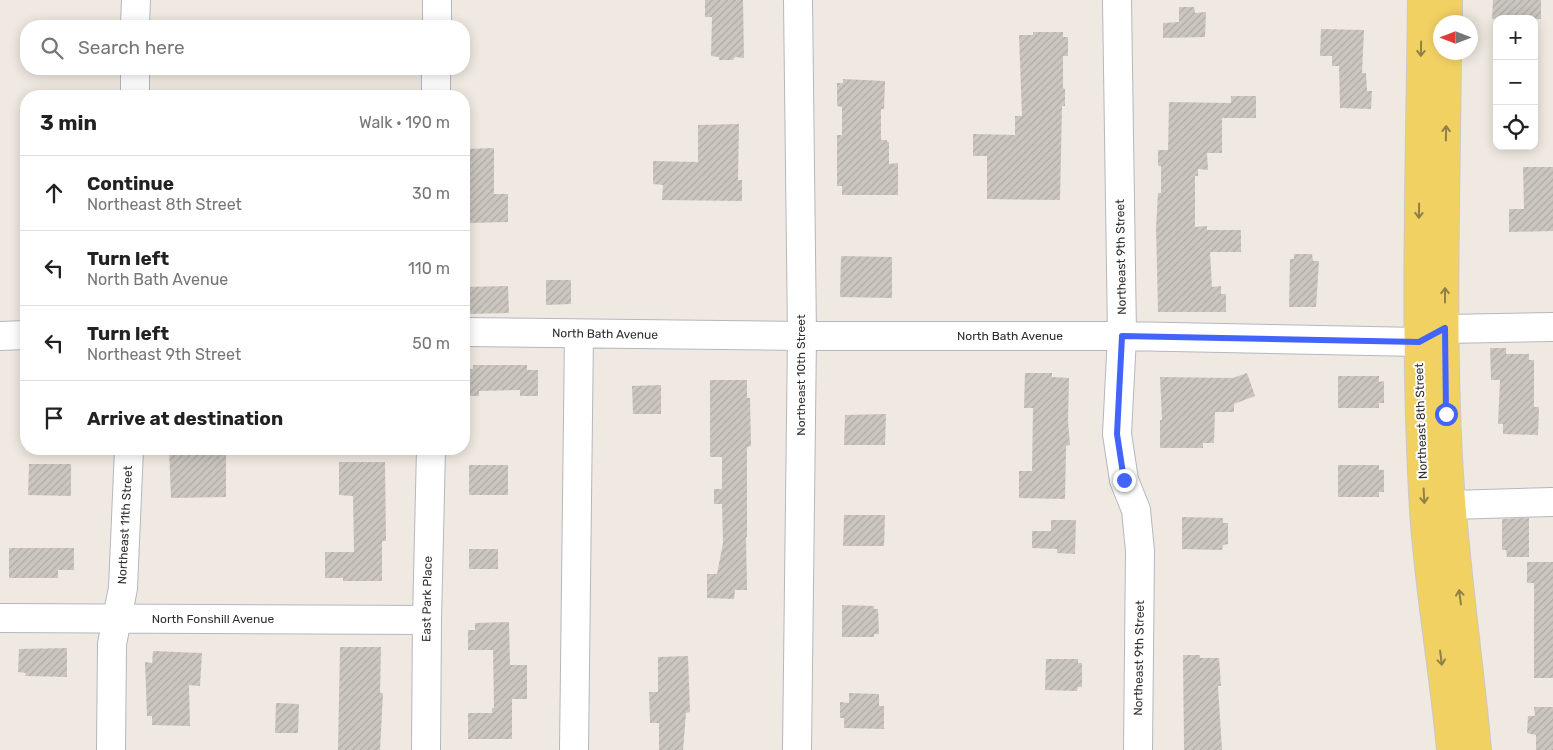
<!DOCTYPE html>
<html lang="en">
<head>
<meta charset="utf-8">
<style>
  :root { --surface:#fff; --page:#f6f6f6; --text:#222; --muted:#767676; --line:#e0e0e0 }
  body { margin:0; font-family:Rubik,sans-serif; background:var(--page); color:var(--text) }
  .controls { position:absolute; right:15px; top:15px; display:grid; overflow:hidden; border-radius:10px; box-shadow:0 2px 12px #0003 }
  .controls button { width:45px; height:45px; display:grid; place-items:center; padding:0; border:0; border-bottom:1px solid var(--line); background:var(--surface); color:var(--text); font:25px sans-serif }
  .compass { position:absolute; left:1433px; top:15px; width:45px; height:45px; border-radius:50%; background:var(--surface); box-shadow:0 2px 12px #0003; rotate:270deg }
  .stop { position:absolute; width:15px; height:15px; margin:-11px; border:4px solid #4264fb; border-radius:50%; background:#fff }
  .stop.end { background:#4264fb; border-color:#fff; box-shadow:0 1px 5px #0008 }
  .list { margin:0; padding:0; list-style:none }
  h2 { display:flex; justify-content:space-between; align-items:center; height:65px; margin:0; padding:0 20px; font-size:21px }
  h2 small { font-size:16px; font-weight:400; color:var(--muted) }
  .list li { display:grid; grid-template-columns:32px 1fr auto; gap:15px; align-items:center; box-sizing:border-box; height:75px; padding:0 20px; border-top:1px solid var(--line) }
  .list b { display:block; font-size:19px; white-space:nowrap }
  .list p { margin:0; font-size:16px; white-space:nowrap; color:var(--muted) }
  .list em { font-size:16px; font-style:normal; color:var(--muted) }
  .icon { flex:none; width:28px; height:28px; fill:none; stroke:currentColor; stroke-width:2; stroke-linecap:round; stroke-linejoin:round }
  .map { position:relative; flex:none; width:1553px; height:750px; overflow:hidden }
  .search { position:absolute; background:var(--surface); box-shadow:0 2px 12px #0003; left:20px; top:20px; width:450px; height:55px; display:flex; align-items:center; gap:12px; box-sizing:border-box; padding:0 18px; border-radius:20px; color:var(--muted); font-size:19px }
  .panel { position:absolute; background:var(--surface); box-shadow:0 2px 12px #0003; left:20px; top:90px; width:450px; height:365px; border-radius:20px }
  .map>svg:first-child { display:block }
</style>
</head>
<body>
<div class="map">
<svg width="1553" height="750" viewBox="0 0 1553 750">
  <defs>
    <pattern id="building-hatch" width="6" height="6" patternUnits="userSpaceOnUse" patternTransform="scale(1.25)"><rect width="6" height="6" fill="#cbc7bf"/><path d="M-1 1l2-2M0 6l6-6M5 7l2-2" fill="none" stroke="#afaba4"/></pattern>
  </defs>
  <rect width="100%" height="100%" fill="#efe9e1"/>
  <path fill="url(#building-hatch)" d="M705 0H743L744 58 735 57 733 60H719V57L711 56 712 17H705Z
    M1493 0H1541V19H1492Z
    M1179 7H1194L1195 13 1206 12 1205 37 1163 38V23L1179 22Z
    M1321 29 1364 30 1362 73H1366L1367 91H1372L1371 109 1340 108 1339 66H1332V56H1320Z
    M1033 32H1063V37H1068V56H1063V88L1065 89V106H1062L1060 200 987 199V156H973V134L1015 135V116H1022L1019 35H1033Z
    M843 79 885 81 884 109H881V140H887V142H889V164L898 163V195H842V186H837V135H842V107L837 106V83H843Z
    M1231 96H1256V118H1222V153H1207L1208 170 1198 169V176H1195V227L1207 226V230H1241V252H1210L1212 287 1221 286V294H1226V312H1158L1156 227 1158 193H1161V166H1158V150H1168L1169 102 1231 103Z
    M739 124 738 180H742V201L662 200 663 185 653 184V161L698 162V125Z
    M494 148V194H508V222L468 223V174H464V149Z
    M1523 167H1553V231L1509 232V209H1524Z
    M1294 254H1312L1313 261H1319L1316 307H1289L1290 259H1294Z
    M841 256 892 257V298L840 297Z
    M546 280H571V304L546 305Z
    M508 286 509 313 464 314V287Z
    M1490 348H1506V354H1529V360H1534V407H1539L1538 435 1503 434V424H1498L1500 380H1491Z
    M473 365H527V370H538V396H520V390L479 391V396H464V369H473Z
    M1025 373H1052V377L1069 378 1068 421 1070 445 1066 446 1065 499 1019 498V471H1032L1033 408H1024Z
    M1247 373 1255 396 1234 404V412H1215L1214 443H1203V448H1160V420H1162L1160 377 1233 378Z
    M1338 376H1379V382L1384 381V403H1379V408H1338Z
    M710 380H747V398H750L751 446 747 447V537H746L747 585V590H735L734 599 707 598V574H717L723 543 722 504H714V489H722V457H710Z
    M661 385V414H633L632 386Z
    M886 414 885 445H844L845 415Z
    M169 449H226V497L171 498Z
    M339 462H385L386 541H382V581H343V578H325V552H354L353 496 339 495Z
    M29 464H71V496L28 495Z
    M469 465H508V495H469Z
    M1338 465H1379V470H1384V492H1379V497H1338Z
    M844 515H885L884 546H843Z
    M1182 517 1223 518V523H1228V544L1223 545 1222 550 1182 549Z
    M1529 518V557H1507L1506 550H1502V519Z
    M1051 520H1076L1075 554 1057 553V549L1032 548V531H1051Z
    M9 548H74V570H58V578H9Z
    M469 549H498V569H469Z
    M1527 562H1553V678H1534V583H1527Z
    M842 605 874 606V609H878L879 634H874V637H842Z
    M509 622 510 665H527V699H512V739H468V713H492V708H494L493 650H468V630H475V623Z
    M340 647H381L380 693H383L380 750H338Z
    M67 648V677L25 676 26 673 18 672 19 649Z
    M153 651 202 653 200 686 189 685 190 726 152 725V716H147L145 662 152 663Z
    M1183 655H1200V658H1219L1221 686H1218L1222 750H1184Z
    M688 656 690 712 686 713 683 750H659V723H650L649 692H658V657Z
    M1046 659H1078V663H1082V687H1078L1077 691 1045 690Z
    M849 693 879 694V706H884V729L844 728V718H840V702L849 703Z
    M276 703 299 704 298 733H275Z
    M1534 707H1553V750H1536V735L1527 733 1528 716H1535Z"/>
  <g fill="none" stroke-linecap="round" stroke-linejoin="round">
    <g stroke="#b4b7c1" stroke-width="30">
      <path id="minor" d="M1117 0 1122 336 1117 434 1124 480 1136 510 1140 551 1138 750
        M135 26 136 0
        M437 26V0
        M135 96V69
        M436 96V69
        M464 332 802 336H1122L1419 342 1445 329 1553 327
        M0 336 26 335
        M1451 505 1553 502
        M0 618 427 620
        M111 750 112 644 123 588 129 449
        M426 750 427 620 431 449
        M574 750 579 334
        M797 750 802 336 798 0"/>
    </g>
    <g stroke="#c9c9c9" stroke-width="30">
      <path id="major" d="M1422 0C1420 170 1414 340 1424 510 1429 590 1444 670 1451 750
        M1448 22V0
        M1447 52C1446 187 1441 322 1448 457 1453 555 1468 652 1477 750"/>
    </g>
    <use href="#minor" stroke="#fff" stroke-width="28"/>
    <use href="#major" stroke="#f2d163" stroke-width="28"/>
  </g>
  <defs><path id="oneway-shaft" d="M-6 0H5M1.5-3L5.5 0L1.5 3" fill="none" stroke-width="1.6" stroke-linecap="round" stroke-linejoin="round" transform="scale(1.25)"/></defs>
  <g stroke="#908048">
    <use href="#oneway-shaft" transform="translate(1421 49) rotate(91)"/>
    <use href="#oneway-shaft" transform="translate(1446 133) rotate(-89)"/>
    <use href="#oneway-shaft" transform="translate(1419 211) rotate(91)"/>
    <use href="#oneway-shaft" transform="translate(1445 295) rotate(-90)"/>
    <use href="#oneway-shaft" transform="translate(1424 496) rotate(87)"/>
    <use href="#oneway-shaft" transform="translate(1460 597) rotate(-97)"/>
    <use href="#oneway-shaft" transform="translate(1441 658) rotate(83)"/>
  </g>
  <g fill="none" stroke-linecap="round" stroke-linejoin="round">
    <path stroke="#4264fb" stroke-width="6" d="M1124 480 1117 434 1122 336 1419 342 1445 328 1446 414"/>
  </g>
  <g text-anchor="middle" stroke-width="4" stroke-linejoin="round" paint-order="stroke">
    <g font-size="12" fill="#2e2e2e" stroke="#fff">
      <text transform="translate(1121 257) rotate(-91)" y="4">Northeast 9th Street</text>
      <text transform="translate(605 334) rotate(1)" y="4">North Bath Avenue</text>
      <text x="1010" y="340">North Bath Avenue</text>
      <text transform="translate(801 375) rotate(-90)" y="4">Northeast 10th Street</text>
      <text transform="translate(1421 421) rotate(-92)" y="4">Northeast 8th Street</text>
      <text transform="translate(125 525) rotate(-87)" y="4">Northeast 11th Street</text>
      <text transform="translate(427 599) rotate(-89)" y="4">East Park Place</text>
      <text x="213" y="623">North Fonshill Avenue</text>
      <text transform="translate(1139 658) rotate(-89)" y="4">Northeast 9th Street</text>
    </g>
  </g>
</svg>
<div class="controls">
<button>+</button>
<button>−</button>
<button><svg class="icon" aria-label="locate" viewBox="0 0 24 24"><circle cx="12" cy="12" r="6"/><path d="M12 2v4M12 18v4M2 12h4M18 12h4"/></svg></button>
</div>
<svg class="compass" viewBox="-18 -18 36 36"><path d="M0-13l5 13h-10z" fill="#e53935"/><path d="M0 13l5-13h-10z" fill="#767676"/></svg>
<div class="stop" style="left:1446px;top:414px"></div>
<div class="stop end" style="left:1124px;top:480px"></div>
<div class="search"><svg class="icon" aria-label="search" viewBox="0 0 24 24"><circle cx="10" cy="10" r="6"/><path d="M15 15l6 6"/></svg>Search here</div>
<section class="panel">
<h2>3 min<small>Walk · 190 m</small></h2>
<ul class="list">
<li><svg class="icon" aria-label="ahead" viewBox="0 0 24 24"><path d="M12 20V5M6 11l6-6 6 6"/></svg><div><b>Continue</b><p>Northeast 8th Street</p></div><em>30 m</em></li>
<li><svg class="icon" aria-label="left" viewBox="0 0 24 24"><path d="M17 20v-9H6M10 6l-5 5 5 5"/></svg><div><b>Turn left</b><p>North Bath Avenue</p></div><em>110 m</em></li>
<li><svg class="icon" aria-label="left" viewBox="0 0 24 24"><path d="M17 20v-9H6M10 6l-5 5 5 5"/></svg><div><b>Turn left</b><p>Northeast 9th Street</p></div><em>50 m</em></li>
<li><svg class="icon" aria-label="arrive" viewBox="0 0 24 24"><path d="M6 21V4h12l-3 4 3 4H6"/></svg><div><b>Arrive at destination</b></div></li>
</ul>
</section>
</div>
</body>
</html>
